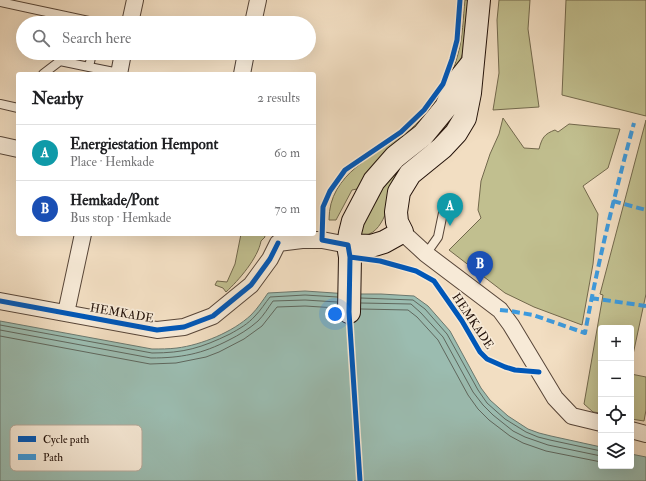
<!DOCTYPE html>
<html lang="en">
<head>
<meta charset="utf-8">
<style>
  :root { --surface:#fff; --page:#f2f2f2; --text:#202124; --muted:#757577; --line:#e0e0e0; --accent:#111827 }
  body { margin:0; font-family:"IM FELL Double Pica",serif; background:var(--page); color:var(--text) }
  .controls { position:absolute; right:12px; bottom:12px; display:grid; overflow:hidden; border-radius:4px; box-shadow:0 4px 16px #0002 }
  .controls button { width:36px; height:36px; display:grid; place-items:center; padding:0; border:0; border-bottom:1px solid var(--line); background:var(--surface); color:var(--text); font:20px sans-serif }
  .you { position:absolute; left:335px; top:314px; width:14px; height:14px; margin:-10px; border:3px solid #fff; border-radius:50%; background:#1a73e8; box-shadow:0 0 0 6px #1a73e833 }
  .badge { display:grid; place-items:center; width:26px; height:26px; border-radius:50%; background:var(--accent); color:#fff; font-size:13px; font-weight:700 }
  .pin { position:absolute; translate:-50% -33px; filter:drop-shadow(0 1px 2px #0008) }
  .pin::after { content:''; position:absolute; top:21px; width:14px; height:12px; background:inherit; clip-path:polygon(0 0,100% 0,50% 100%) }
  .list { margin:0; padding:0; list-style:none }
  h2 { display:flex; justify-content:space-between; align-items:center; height:52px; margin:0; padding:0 16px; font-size:17px }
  h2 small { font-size:13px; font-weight:400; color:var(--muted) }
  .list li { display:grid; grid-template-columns:26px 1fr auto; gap:12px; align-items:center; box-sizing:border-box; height:56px; padding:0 16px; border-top:1px solid var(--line) }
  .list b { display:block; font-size:15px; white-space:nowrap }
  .list p { margin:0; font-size:13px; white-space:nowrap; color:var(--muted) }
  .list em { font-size:13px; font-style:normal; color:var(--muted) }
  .icon { flex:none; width:22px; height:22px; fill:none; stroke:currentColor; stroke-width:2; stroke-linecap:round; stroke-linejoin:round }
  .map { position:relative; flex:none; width:646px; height:481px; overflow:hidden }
  .search { position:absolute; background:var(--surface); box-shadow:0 4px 16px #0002; left:16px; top:16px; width:300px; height:44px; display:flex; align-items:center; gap:10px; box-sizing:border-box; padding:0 14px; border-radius:22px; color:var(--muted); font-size:15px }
  .panel { position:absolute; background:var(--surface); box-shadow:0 4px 16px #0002; left:16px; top:72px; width:300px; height:164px; border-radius:4px }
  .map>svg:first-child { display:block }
</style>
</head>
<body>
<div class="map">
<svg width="646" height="481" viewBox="0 0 646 481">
  <rect width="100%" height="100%" fill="#f2dec2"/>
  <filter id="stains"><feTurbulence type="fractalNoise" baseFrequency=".005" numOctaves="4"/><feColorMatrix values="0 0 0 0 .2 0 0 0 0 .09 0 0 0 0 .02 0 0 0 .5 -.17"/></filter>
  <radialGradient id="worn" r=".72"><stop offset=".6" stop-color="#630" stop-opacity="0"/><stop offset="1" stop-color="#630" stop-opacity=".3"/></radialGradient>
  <path fill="#c1bf8f" stroke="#72684c" d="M465 0H471L468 37 454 80 441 100 357 189 352 190 336 220H329C329 173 375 156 407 132 418 124 430 109 438 98 447 85 454 70 458 54 463 37 463 18 465 0Z
    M499 0H530L528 29 539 107 493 110 499 73 497 20Z
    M566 0H646V116L562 95Z
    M450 111H459L386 212C383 221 376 234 365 235 363 235 361 235 359 234L371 200Z
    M503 118 524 148 539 149C542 138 544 134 555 130L558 132 569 124 620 129 608 168 583 186 598 214 593 264 582 325 534 307 505 293 449 250 481 218 478 210 481 181 490 154 499 134Z
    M646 120V294L631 364V328H601V413L593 412 584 404 603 295 600 294Z
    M241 234H264L265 237 261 241C258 258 239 280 226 292L223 288 215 285 217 281 227 282 235 264Z
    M631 374 646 377V410L644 421 631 419Z"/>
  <path fill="#9bbcb0" stroke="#6b786e" d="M305 291 349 294H381L414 296 428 306 450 331 481 388 490 400 508 416 528 429 539 433 551 436 601 447V466H631V454L646 457V481H0V321L152 349C160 349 169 349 177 348 201 345 233 332 251 315 258 308 263 300 268 293Z"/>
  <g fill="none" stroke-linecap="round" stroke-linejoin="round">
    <path stroke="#5f675d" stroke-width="1" d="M361 298 413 300 425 309 447 334 478 390 487 403 505 419 526 432 538 437 550 440 601 451
      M361 303 411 304 421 313 443 337 473 392 483 405 493 415 513 431 525 437 548 445 601 456
      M361 309 408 310 417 317 438 340 468 395 478 409 489 420 510 436 523 443 546 451 601 462
      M0 325 152 353C184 353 201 348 230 334 239 329 248 324 255 316 261 310 265 303 270 297L305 295 337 297
      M0 330 151 358C181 358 202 354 229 340 239 335 249 329 258 321 264 315 268 308 273 301L305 300 337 302
      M0 336 150 364 176 363 206 357 219 352 244 339 262 326 277 307 305 306 337 308"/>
    <path stroke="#4d4e44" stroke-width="1" stroke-dasharray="5 4" stroke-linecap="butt" d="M350 322 360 481"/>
    <g stroke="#574538" stroke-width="10">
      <path id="service" d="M0 2 56 14 54 23
        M56 14 98 23
        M89 67 119 73
        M43 74 60 61 89 67 92 53
        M0 104 18 108
        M426 254 438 237 444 208"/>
    </g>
    <g stroke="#574538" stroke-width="18">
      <path id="minor" d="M130 23 135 0
        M253 23 258 0
        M119 74 123 53
        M242 74 246 53
        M0 145 18 149
        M402 232 426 254 500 310 511 325 555 398 572 416 601 423
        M278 243 302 240H322L348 245
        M0 301 157 330 184 327 213 316 251 285 270 259 278 243
        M66 313 83 234
        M631 430 646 434"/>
    </g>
    <g stroke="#23120a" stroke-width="24">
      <path id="secondary" d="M348 245 371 246 384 242 402 232 397 222 396 212 399 192 410 174 442 148 456 133 465 118 470 93 479 0
        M349 312 350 257 348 245 350 233 353 221 374 181 395 157 423 135 446 107 457 82 473 62"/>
    </g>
    <use href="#service" stroke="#f7ead7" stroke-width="8"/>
    <use href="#minor" stroke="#f7ead7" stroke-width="16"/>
    <use href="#secondary" stroke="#f7ead7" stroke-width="22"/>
    <path stroke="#3c9ade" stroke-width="4" stroke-dasharray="8 4" stroke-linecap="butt" d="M613 201 646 210
      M591 298 646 306
      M500 310 510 311 533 315 585 333C598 262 615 193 634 123"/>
    <g stroke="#f7ead7" stroke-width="8">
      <path id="cycleway" d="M350 257 380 261 416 271 434 281 462 321 480 352 487 359 505 367 515 370 539 372
        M0 301 157 330 184 327 213 316 251 285 270 259 278 243
        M360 481 349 312 350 257 348 245 322 240 323 207 330 191 345 170 401 132 424 110 443 84 452 59 457 40 460 0"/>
    </g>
    <use href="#cycleway" stroke="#0057b8" stroke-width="5"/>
  </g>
  <g text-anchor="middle" stroke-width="3.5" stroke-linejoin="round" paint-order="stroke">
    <g font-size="12" fill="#23120a" stroke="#f7ead7">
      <text transform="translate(122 313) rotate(10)" y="4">HEMKADE</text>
      <text transform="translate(473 321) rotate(56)" y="4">HEMKADE</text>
    </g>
  </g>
  <rect x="10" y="425" width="132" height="46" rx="6" fill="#f7ead7" stroke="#b7a99a" stroke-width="1"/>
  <rect x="18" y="436" width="18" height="6" fill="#0057b8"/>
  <rect x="18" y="454" width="18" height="6" fill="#3c9ade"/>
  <g font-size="11" fill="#23120a">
    <text x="43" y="443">Cycle path</text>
    <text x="43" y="461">Path</text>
  </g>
  <rect width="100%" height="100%" filter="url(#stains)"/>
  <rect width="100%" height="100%" fill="url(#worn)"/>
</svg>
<div class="controls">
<button>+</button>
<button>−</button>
<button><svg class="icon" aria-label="locate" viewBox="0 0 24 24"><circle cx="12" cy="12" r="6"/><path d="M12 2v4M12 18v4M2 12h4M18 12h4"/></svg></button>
<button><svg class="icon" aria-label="layers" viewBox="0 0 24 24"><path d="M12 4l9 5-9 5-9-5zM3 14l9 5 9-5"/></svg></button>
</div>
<div class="you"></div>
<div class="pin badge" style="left:450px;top:226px;background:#0f9aa8">A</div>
<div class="pin badge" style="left:480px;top:284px;background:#1a4fb4">B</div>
<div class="search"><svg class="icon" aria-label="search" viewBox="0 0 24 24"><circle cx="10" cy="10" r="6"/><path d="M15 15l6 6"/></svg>Search here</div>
<section class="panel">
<h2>Nearby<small>2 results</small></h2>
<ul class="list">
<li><span class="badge" style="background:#0f9aa8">A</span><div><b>Energiestation Hempont</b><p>Place · Hemkade</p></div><em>60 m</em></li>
<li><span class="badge" style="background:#1a4fb4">B</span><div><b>Hemkade/Pont</b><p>Bus stop · Hemkade</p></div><em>70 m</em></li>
</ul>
</section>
</div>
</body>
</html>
